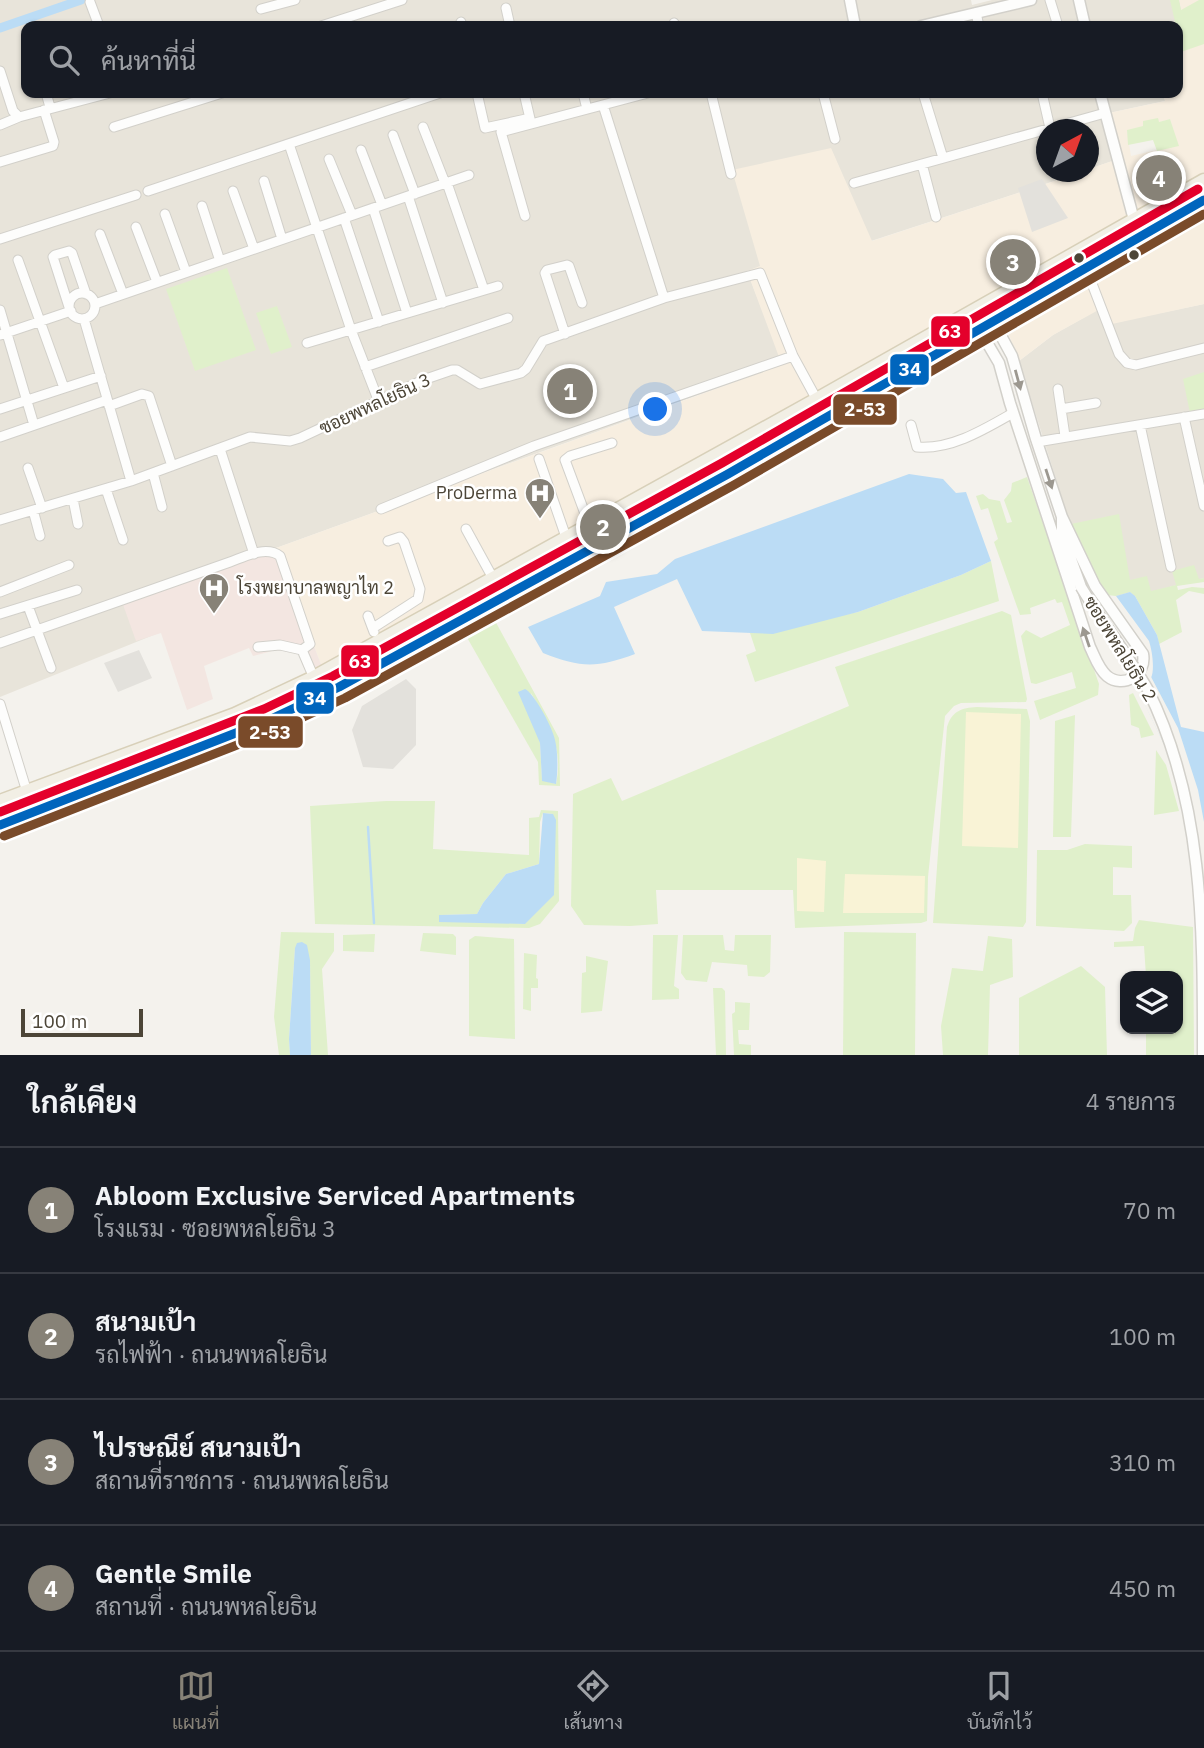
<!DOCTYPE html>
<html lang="th">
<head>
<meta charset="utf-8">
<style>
  :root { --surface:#171b24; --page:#20242c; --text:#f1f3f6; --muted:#9ea1a6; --line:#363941; --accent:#878277 }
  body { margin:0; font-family:"IBM Plex Sans",Sarabun,sans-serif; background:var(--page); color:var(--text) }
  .controls { position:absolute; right:21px; bottom:21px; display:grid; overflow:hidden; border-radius:14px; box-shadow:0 2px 5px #0004 }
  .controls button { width:63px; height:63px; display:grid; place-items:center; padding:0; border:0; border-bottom:2px solid var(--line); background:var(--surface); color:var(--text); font:35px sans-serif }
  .compass { position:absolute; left:1036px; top:119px; width:63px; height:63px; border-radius:50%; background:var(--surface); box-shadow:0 2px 5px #0004; rotate:41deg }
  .scale { position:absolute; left:21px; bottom:18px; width:122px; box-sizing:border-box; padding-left:7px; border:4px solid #4c4537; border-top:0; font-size:19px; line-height:24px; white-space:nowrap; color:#4c4537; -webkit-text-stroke:5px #fff; paint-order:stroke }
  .you { position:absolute; left:656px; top:410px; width:24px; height:24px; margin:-18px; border:5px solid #fff; border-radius:50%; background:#1a73e8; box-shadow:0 0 0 10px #1a73e833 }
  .badge { display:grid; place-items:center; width:46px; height:46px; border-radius:50%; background:var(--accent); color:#fff; font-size:23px; font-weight:700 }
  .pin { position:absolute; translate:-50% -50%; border:4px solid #fff; box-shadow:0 2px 7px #0006 }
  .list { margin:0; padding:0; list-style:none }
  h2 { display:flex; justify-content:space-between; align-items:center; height:91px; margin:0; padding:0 28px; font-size:30px }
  h2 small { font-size:23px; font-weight:400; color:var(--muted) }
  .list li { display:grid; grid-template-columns:46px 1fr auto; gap:21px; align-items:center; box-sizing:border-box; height:126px; padding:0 28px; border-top:2px solid var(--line) }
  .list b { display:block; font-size:26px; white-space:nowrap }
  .list p { margin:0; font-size:23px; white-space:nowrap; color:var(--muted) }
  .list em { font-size:23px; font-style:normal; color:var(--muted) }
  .icon { flex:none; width:38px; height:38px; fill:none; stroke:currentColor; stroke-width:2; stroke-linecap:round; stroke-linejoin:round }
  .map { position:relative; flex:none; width:1204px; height:1055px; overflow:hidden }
  .search { position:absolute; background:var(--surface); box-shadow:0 2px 5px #0004; left:21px; right:21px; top:21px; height:77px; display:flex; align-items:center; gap:18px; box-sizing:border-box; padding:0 24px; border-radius:14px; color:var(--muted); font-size:26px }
  .sheet { height:595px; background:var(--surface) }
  nav { display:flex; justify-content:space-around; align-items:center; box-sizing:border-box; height:98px; border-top:2px solid var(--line); background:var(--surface); font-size:19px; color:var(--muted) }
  nav a { display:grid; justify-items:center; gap:4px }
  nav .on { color:var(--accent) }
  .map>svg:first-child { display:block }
</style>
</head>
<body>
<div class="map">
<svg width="1204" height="1055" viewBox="0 0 1204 1055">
  <rect width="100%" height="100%" fill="#f4f2ed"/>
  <path fill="#e8e4da" d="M0 0H971L972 5 992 0H1179L1190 48 1178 49V26H26V93H1163L1165 101 1109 113 1124 157 1089 169 1088 130H1046V172H1082L871 241 831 149 760 267 747 271 783 364 276 548 122 598 161 632 0 697Z
    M1204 304V578L1135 596 1130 592 1116 596 1099 584 1067 514 1019 361 1053 335 1104 306 1112 323Z"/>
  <path fill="#f7eee0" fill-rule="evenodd" d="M1179 0H1204V172L1146 204 939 328 322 667 276 548 782 365 747 271 760 266 732 170 831 148 872 241 1082 172H1088L1089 169 1121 158 1109 113 1165 101 1163 93H1178V49L1190 48ZM1170 119 1178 145 1131 156 1127 131Z
    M1204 209V304L1112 324 1104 307 1053 335 1019 361 1005 325Z"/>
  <path fill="#f3e6e1" d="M276 548 322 667 307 673 302 655 284 648 253 656 249 648 204 666 213 699 187 710 161 633 136 641 121 599Z"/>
  <path fill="#e0f0cb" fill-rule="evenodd" d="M1170 0H1179L1181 10 1199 0H1204V44L1178 53V49L1181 48Z
    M1158 118 1159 122 1170 119 1179 146 1157 151 1153 140 1128 145 1127 130 1143 126V121Z
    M227 268 256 350 195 371 166 289Z
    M277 306 292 347 271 354 256 313Z
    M1204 372V410L1190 413 1183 379Z
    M1027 477 1099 684 1098 695 1040 720 1034 701 1076 688 1072 672 1036 684 1031 683 1021 636 1026 630 1041 638 1070 625 1062 602 1057 603 1055 599 1030 608 1031 614 1020 615 994 542 998 539 988 508 981 510 976 496 983 494 989 499 1000 501 1007 523 1012 522 1004 500 1011 491 1012 483Z
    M1119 514 1130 580 1147 576 1151 591 1176 585 1172 571 1194 565 1199 579 1204 578V582L1177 586 1178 590 1192 587 1204 588V594L1189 591 1176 600 1182 632 1159 644 1157 635 1135 596 1130 592 1116 596 1107 595 1099 584 1071 524Z
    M991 561 999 601 755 682 746 655 756 651 750 633 858 612 961 575Z
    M1002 611 1011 615 1027 699 1026 702 961 703 954 706 945 716 928 877 927 921 921 923 795 928 793 890H656L658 924 630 926 584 925 571 906 573 794 611 778 622 801 849 706 835 667Z
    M493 617 559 738 560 786 539 785 538 762 465 634ZM531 693C548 723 564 748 556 784L542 780 540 743Z
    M1133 693 1154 735 1141 738 1139 728 1131 725 1129 695Z
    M977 707 1027 709 1030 721 1026 922 1023 927 933 923 947 727C952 711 961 708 977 707Z
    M1075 715 1071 837H1053L1055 721Z
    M1156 750 1166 765 1179 811 1154 815Z
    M386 801H435L433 849 529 855V818L539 817 541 810 558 811 559 901 540 924 529 928 315 924 310 806ZM543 813 553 814 524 924 440 915 477 914 483 903 506 874 539 864 540 822Z
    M1085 844 1132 846V868L1113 867V895H1131L1132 923 1124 931 1036 926 1037 850H1067Z
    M1139 920 1193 927 1194 1055H1146V1029H1178V976H1146L1144 946 1114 947V942L1133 941 1135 928Z
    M281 932 334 933V951L322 969 328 1055H311L310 960 295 948 289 1039 290 1055H279L274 1017Z
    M844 932 916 933 915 1055H843Z
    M423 933 453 934 456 937V955L420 951Z
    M375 934 374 952 343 951V935Z
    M653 935H678L674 986 679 989V999L652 1000Z
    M683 935H723L725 950 734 951 735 935H771L770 972 764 977 748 976 747 965 712 962 707 982 686 980 681 973Z
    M475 936 514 939 515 1039 469 1036V940Z
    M988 936 1012 939 1013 977 990 985 988 1055H943L941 1026 952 968 983 971Z
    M524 953 537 955 536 978 538 979V988H531V1011L523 1009Z
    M586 956 608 961 602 1011 581 1013 582 973 586 972Z
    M1081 966 1105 987 1107 1055H1019V998Z
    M713 988H722L725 991 726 1055H716Z
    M735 1002 750 1003 749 1030H738L739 1044 751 1045V1055H734L732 1014 735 1012Z"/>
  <path fill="#f9f3d6" d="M966 712 1021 714 1018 848 962 846Z
    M797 858 826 861 824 912 797 911Z
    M845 874 925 876 924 913H843Z"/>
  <path fill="#e3e1dc" d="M1042 179 1068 218 1032 232 1018 188Z
    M139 650 152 678 118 692 104 663Z
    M406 679 416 689V745L393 769 363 767 352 730 362 706Z"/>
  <path fill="#bbdcf5" d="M909 474 943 479 956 493 966 492 991 561 961 575 858 612 773 634 702 631 677 579 614 607 635 654C597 668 581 668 543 653L528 627 600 596 606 582 657 574 675 559Z
    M1130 592 1135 596 1157 635 1181 727 1204 732V1021L1193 845 1171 759 1138 690C1143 687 1149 684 1151 678 1155 669 1152 650 1149 641L1116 596Z
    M525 689C534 693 553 728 555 740 558 752 558 771 556 784L542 781 540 743 518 692Z
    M543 813 553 814 556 820 554 895 525 924 439 922V915L477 914 483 903 506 874 539 864Z
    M302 942 307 945 310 960 311 1055H290L289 1039 295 948 297 943Z"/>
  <path fill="#f4f2ed" d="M1149 673 1178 728 1198 790 1204 822V1025L1195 1032 1193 879 1190 841 1171 759 1136 687 1146 680Z"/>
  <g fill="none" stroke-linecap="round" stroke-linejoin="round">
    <path stroke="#bbdcf5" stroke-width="2.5" d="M368 827 374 923"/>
    <path stroke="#bbdcf5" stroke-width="9" d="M0 28 81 0"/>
    <g stroke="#d2d0ca" stroke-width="11">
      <path id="minor" d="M1050 0 1058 26
        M90 2 99 26
        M506 8 510 26
        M261 9 295 0
        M976 13 979 26
        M461 22 462 26
        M674 23 676 26
        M321 26 402 0
        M0 71 13 111 19 117 110 93
        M46 93 50 107
        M477 93 485 128 526 119
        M524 93 531 123
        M583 93 587 109
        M711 93 731 174
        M823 93 835 139
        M923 93 943 158
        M1042 93 1050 128
        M603 105 664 298
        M0 125 19 117
        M114 127 222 93
        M423 127 445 183
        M393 135 415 194
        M289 144 351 330 379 402
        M361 150 382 205
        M329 159 352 215
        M0 162 53 146 54 142 44 110
        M922 164 936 217
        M264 181 282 239
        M447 183 484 290
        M854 183 1105 113
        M148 191 440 93
        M233 191 254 249
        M408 196 443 303
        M202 206 220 261
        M373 208 407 313
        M165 214 186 272
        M525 216 501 132 648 93
        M344 218 379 322
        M136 227 157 282
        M100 234 123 294
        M0 239 136 195
        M18 260 64 388
        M1086 268 1119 354 1127 363 1136 365 1204 348
        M69 306a13 13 0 1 1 26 0a13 13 0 1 1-26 0Z
        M95 304 469 175
        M69 307 53 257 55 255 69 251 72 253 86 294
        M0 310 34 425
        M84 319 131 481
        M565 334 545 273 547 270 567 265 569 266 582 303
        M0 335 71 311
        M307 343 498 286
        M365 367 508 318
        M1058 389 1065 436
        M109 406 142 394 149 396 172 466
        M0 409 101 376
        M1061 409 1096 403
        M1184 417 1204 506
        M911 425 917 447C951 450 985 429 1013 413
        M1140 425 1171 567
        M0 437 107 400
        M1037 442 1204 414
        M220 449 254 554
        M539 459 567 540
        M28 468 42 508
        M153 473 162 507
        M106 489 123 540
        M73 499 78 524
        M381 509 534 446 793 356
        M33 510 40 536
        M0 520 131 481 250 437 290 441 300 438 423 380 452 370H457L480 384 521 373 526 369 543 341 664 298 760 273 793 356 817 400
        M590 527 565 460 570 456 612 443
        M466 529 494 580
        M0 592 69 565
        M28 606 51 668
        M0 614 77 590
        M368 616 374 632
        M373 628 418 599 420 589 404 542 400 537 388 541
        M0 643 230 562C244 557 266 545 280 556L310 644 302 650
        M258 647 280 645 302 650 314 678
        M0 704 27 792"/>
    </g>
    <g stroke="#d2d0ca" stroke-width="13">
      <path id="tertiary" d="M850 0 855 26
        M1079 0 1085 26
        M921 26 1031 0
        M1100 93 1134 220
        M993 321 1012 356 1036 439 1062 517V534L1081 587
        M979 329 999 363 1010 403 1090 647C1095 657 1098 668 1107 676 1123 689 1147 675 1143 654L1095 586 1062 517"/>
    </g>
    <g stroke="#d8d0b9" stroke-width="17">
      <path id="primary" d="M0 802 235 715 314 678 817 400 1204 181
        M0 825 269 720 339 687 728 474 1204 200"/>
    </g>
    <use href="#minor" stroke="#fdfdfc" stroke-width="9"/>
    <use href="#tertiary" stroke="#fdfdfc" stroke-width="10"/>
    <use href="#primary" stroke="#f2efe5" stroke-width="14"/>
    <g stroke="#d2d0ca" stroke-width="13" stroke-linecap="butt">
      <path id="tertiary-bridge" d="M1081 587C1102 622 1128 655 1148 690 1204 803 1203 930 1203 1055"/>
    </g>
    <use href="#tertiary-bridge" stroke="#fdfdfc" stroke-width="10"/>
    <g stroke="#fff" stroke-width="14">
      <path id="bus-1" d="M0 825 269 720 339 687 728 474 1204 200"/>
    </g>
    <g stroke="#fff" stroke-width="14">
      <path id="bus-2" d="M4 836 273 731 345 698 734 485 1204 214"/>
    </g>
    <g stroke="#fff" stroke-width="14">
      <path id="bus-3" d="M0 812 264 709 333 676 722 463 1198 189"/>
    </g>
    <use href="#bus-1" stroke="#0065bd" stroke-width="9"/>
    <use href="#bus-2" stroke="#7a4b2a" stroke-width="9"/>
    <use href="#bus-3" stroke="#e4002b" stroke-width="9"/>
  </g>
  <defs><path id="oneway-solid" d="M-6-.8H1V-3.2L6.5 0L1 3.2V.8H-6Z" transform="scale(1.75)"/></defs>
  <g fill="#9c9890">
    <use href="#oneway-solid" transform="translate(1018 380) rotate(75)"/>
    <use href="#oneway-solid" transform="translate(1049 479) rotate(72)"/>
    <use href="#oneway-solid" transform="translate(1086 637) rotate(-109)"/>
  </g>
  <defs>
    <g id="hospital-pin" transform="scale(1.575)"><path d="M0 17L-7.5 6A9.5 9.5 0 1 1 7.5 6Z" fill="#878277" stroke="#fff"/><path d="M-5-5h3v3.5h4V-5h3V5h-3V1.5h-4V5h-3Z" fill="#fff"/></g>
  </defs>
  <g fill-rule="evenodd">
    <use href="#hospital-pin" x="540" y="493"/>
    <use href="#hospital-pin" x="214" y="588"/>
  </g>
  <g fill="#4c4537" stroke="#fff" stroke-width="2.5">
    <circle cx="1134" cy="255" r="6"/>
    <circle cx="1079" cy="258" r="6"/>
  </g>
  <g text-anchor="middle" stroke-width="5" stroke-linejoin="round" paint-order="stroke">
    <g font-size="18" fill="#4c4537" stroke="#fff">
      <text transform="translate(375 404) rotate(-25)" y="6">ซอยพหลโยธิน 3</text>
      <text transform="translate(1120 649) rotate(58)" y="6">ซอยพหลโยธิน 2</text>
    </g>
    <g font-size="18" fill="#4c4537" stroke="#fff" text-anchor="end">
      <text x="517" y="499">ProDerma</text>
      <text x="237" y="594" text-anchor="start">โรงพยาบาลพญาไท 2</text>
    </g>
  </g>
  <g stroke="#fff" stroke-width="2.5">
    <rect x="930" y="315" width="41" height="33" rx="7" fill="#e4002b"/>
    <rect x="889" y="353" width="41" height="33" rx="7" fill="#0065bd"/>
    <rect x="832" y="393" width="66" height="33" rx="7" fill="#7a4b2a"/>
    <rect x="340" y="644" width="40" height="34" rx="7" fill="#e4002b"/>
    <rect x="295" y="681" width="40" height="34" rx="7" fill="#0065bd"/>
    <rect x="237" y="715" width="67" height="34" rx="7" fill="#7a4b2a"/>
  </g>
  <g font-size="19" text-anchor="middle" font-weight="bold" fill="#fff">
    <text x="950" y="338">63</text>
    <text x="910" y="376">34</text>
    <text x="865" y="416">2-53</text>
    <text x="360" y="668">63</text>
    <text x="315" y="705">34</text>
    <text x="270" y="739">2-53</text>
  </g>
</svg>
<div class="controls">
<button><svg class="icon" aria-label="layers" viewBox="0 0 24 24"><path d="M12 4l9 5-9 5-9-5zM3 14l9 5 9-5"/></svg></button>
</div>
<svg class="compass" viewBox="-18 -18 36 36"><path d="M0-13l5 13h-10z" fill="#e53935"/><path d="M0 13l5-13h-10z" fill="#9ea1a6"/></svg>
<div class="scale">100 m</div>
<div class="you"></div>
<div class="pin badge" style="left:570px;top:391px">1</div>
<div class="pin badge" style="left:603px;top:527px">2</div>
<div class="pin badge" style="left:1013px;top:262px">3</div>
<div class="pin badge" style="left:1159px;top:178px">4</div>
<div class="search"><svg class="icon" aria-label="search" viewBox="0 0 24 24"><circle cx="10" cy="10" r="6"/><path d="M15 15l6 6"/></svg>ค้นหาที่นี่</div>
</div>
<section class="sheet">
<h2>ใกล้เคียง<small>4 รายการ</small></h2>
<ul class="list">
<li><span class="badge">1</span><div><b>Abloom Exclusive Serviced Apartments</b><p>โรงแรม · ซอยพหลโยธิน 3</p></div><em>70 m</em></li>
<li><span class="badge">2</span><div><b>สนามเป้า</b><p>รถไฟฟ้า · ถนนพหลโยธิน</p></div><em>100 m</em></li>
<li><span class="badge">3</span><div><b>ไปรษณีย์ สนามเป้า</b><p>สถานที่ราชการ · ถนนพหลโยธิน</p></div><em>310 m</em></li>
<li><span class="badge">4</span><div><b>Gentle Smile</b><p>สถานที่ · ถนนพหลโยธิน</p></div><em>450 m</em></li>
</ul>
</section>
<nav>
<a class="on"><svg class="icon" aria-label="map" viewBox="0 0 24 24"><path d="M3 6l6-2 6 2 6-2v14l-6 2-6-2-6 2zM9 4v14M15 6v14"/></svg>แผนที่</a>
<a><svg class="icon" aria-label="directions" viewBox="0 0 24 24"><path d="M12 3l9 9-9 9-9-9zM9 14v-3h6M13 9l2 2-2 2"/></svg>เส้นทาง</a>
<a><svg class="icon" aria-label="saved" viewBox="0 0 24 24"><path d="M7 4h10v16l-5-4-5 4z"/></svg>บันทึกไว้</a>
</nav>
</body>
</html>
